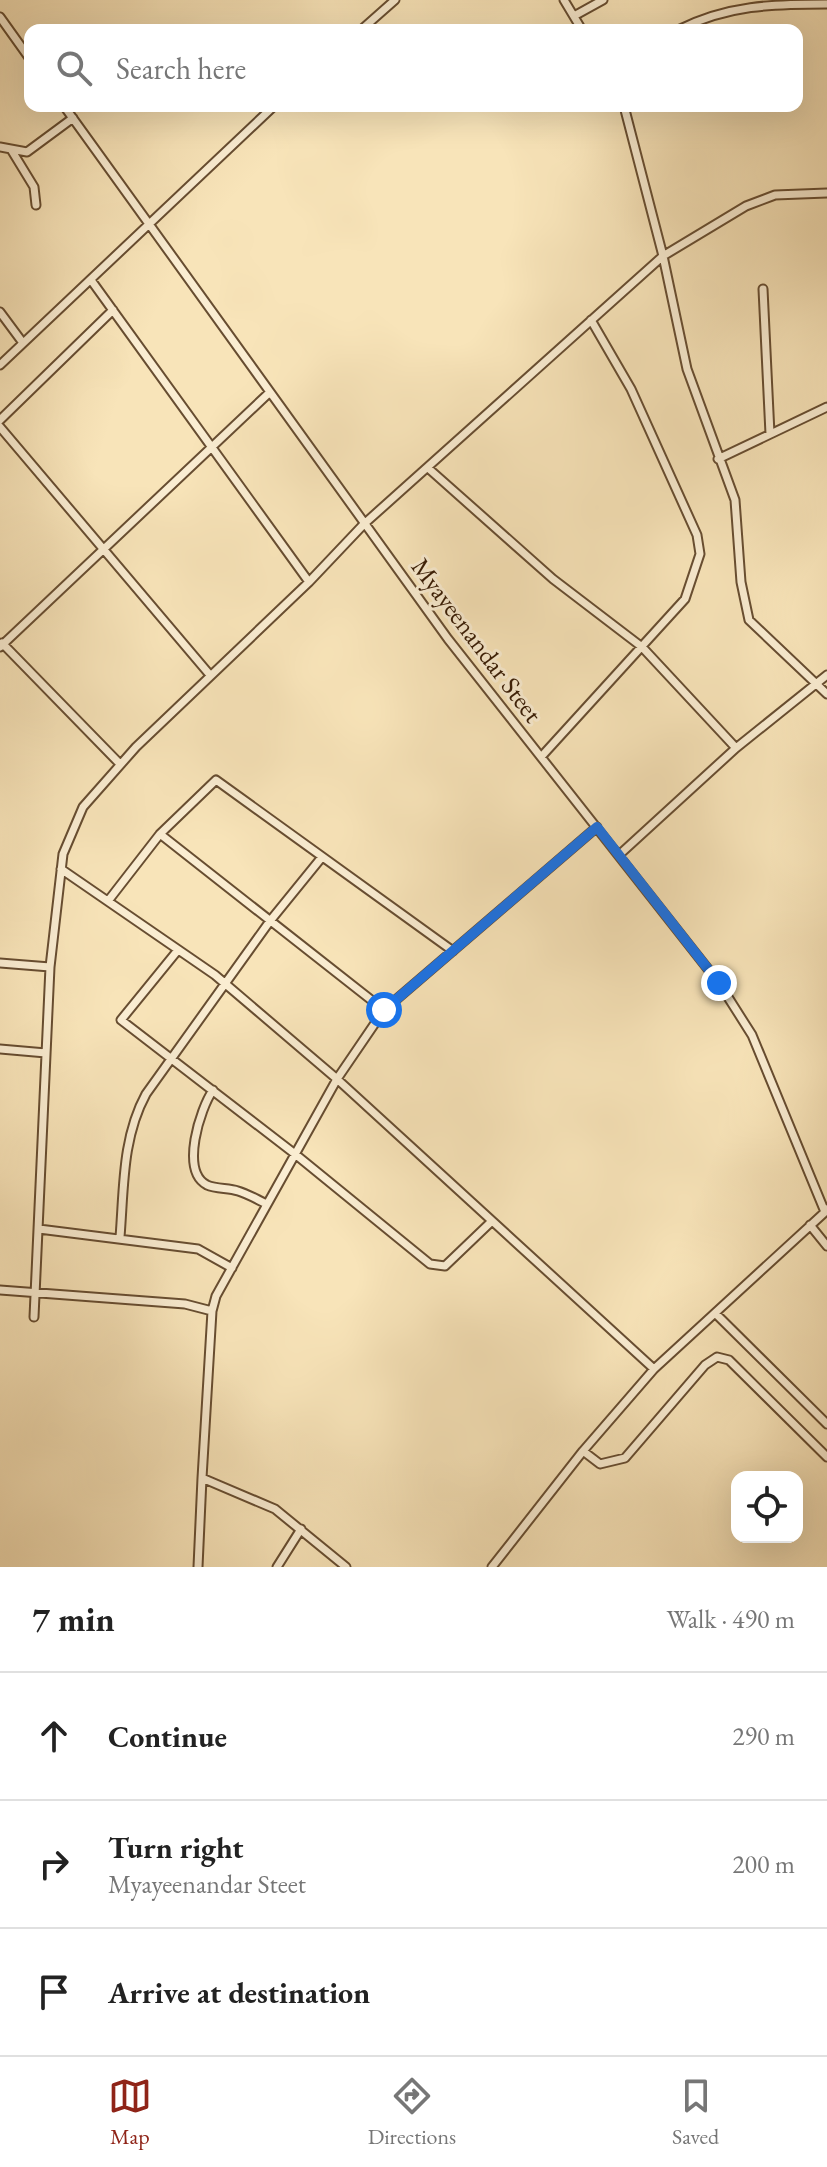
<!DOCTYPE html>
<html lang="en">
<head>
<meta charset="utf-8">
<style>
  :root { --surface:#fff; --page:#f2f2f2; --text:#222; --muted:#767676; --line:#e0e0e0; --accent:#8f2418 }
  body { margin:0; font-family:"EB Garamond",serif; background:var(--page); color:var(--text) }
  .controls { position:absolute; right:24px; bottom:24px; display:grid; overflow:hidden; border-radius:16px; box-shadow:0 8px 32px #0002 }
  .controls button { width:72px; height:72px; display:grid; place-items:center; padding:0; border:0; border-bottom:2px solid var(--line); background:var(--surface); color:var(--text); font:40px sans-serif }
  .stop { position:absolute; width:24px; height:24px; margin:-18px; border:6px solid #1a73e8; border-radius:50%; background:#fff }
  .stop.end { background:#1a73e8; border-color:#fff; box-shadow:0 2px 8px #0008 }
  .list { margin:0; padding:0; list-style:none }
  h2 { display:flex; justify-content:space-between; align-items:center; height:104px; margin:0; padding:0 32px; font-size:34px }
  h2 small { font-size:26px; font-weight:400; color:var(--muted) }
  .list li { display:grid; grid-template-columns:52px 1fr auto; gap:24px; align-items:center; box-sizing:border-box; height:128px; padding:0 32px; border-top:2px solid var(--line) }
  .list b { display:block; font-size:30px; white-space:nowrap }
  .list p { margin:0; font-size:26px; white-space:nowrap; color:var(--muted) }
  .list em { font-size:26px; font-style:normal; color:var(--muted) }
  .icon { flex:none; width:44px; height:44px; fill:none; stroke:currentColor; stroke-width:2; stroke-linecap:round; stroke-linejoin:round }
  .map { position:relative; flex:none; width:827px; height:1567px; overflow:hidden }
  .search { position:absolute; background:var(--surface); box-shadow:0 8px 32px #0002; left:24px; right:24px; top:24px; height:88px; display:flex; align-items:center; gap:20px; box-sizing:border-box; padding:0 28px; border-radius:16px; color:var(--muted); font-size:30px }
  .sheet { height:488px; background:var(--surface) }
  nav { display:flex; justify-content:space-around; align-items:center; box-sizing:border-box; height:112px; border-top:2px solid var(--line); background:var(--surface); font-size:22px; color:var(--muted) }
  nav a { display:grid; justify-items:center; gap:4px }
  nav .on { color:var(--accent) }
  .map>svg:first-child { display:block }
</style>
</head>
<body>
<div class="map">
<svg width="827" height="1567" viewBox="0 0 827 1567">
  <rect width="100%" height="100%" fill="#f8e4b9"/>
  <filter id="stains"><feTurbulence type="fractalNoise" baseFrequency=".0025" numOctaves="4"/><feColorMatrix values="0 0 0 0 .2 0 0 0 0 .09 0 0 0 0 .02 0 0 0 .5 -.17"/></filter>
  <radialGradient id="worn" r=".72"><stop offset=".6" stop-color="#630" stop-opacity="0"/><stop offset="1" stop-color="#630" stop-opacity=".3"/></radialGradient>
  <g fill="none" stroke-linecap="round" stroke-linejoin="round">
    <g stroke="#674d31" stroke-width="11">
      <path id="minor" d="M564 0 582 30
        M574 16 603 0
        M0 17 30 59
        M361 30 395 0
        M678 30C727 5 773 4 827 4
        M64 106 448 639 719 983 752 1035 825 1212 827 1209
        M624 106 663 256 687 369 735 500 741 582 749 620 827 694
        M0 147 27 152 73 118
        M12 151 34 187 36 205
        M91 280 309 582
        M763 289 770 434
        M0 312 23 343
        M0 365 274 106
        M0 420 113 310
        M0 427 210 675
        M718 459 827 407
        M428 468 553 579 642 647 736 748
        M2 643 120 764
        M0 647 270 392
        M541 757 685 599 700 554 697 535 631 389 591 320
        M160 834 384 1010
        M619 855 736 748 827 675
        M61 869 215 975 337 1079 654 1369
        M108 901 160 834 216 780 453 951
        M178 950 121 1020 295 1154 430 1264 445 1266 492 1221
        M0 963 50 967
        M0 1049 46 1053
        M213 1090C200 1109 180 1171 207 1185 216 1189 228 1188 238 1191 248 1194 258 1200 267 1204
        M810 1225 827 1246
        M39 1229 198 1249 232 1268
        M120 1237C124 1188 122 1138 146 1094L270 921 322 857
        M0 1290 185 1304 212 1311
        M715 1313 827 1424
        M34 1317 50 967 63 854 83 807 136 747 309 582 364 524 663 256 746 206 775 195 827 193
        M583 1451 600 1464 625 1458 705 1365 717 1357 729 1360 827 1457
        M198 1567 202 1478
        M277 1567 301 1529
        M346 1567 275 1509 202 1478 212 1311 216 1296 337 1079 384 1010 597 827
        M492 1567 583 1451 654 1369 825 1212"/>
    </g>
    <use href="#minor" stroke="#faedd2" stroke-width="7"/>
  </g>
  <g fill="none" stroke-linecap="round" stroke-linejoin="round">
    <path stroke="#1a73e8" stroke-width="10" d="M384 1010 597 827 719 983"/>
  </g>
  <g text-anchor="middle" stroke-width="6" stroke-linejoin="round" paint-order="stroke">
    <g font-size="26" fill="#371b04" stroke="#faedd2">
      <text transform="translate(477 640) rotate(53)" y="9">Myayeenandar Steet</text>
    </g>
  </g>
  <rect width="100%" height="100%" filter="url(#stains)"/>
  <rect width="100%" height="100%" fill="url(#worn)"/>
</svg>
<div class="controls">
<button><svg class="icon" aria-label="locate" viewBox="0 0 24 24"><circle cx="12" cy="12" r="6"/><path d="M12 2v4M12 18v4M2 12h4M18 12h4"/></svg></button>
</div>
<div class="stop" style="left:384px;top:1010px"></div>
<div class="stop end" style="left:719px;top:983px"></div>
<div class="search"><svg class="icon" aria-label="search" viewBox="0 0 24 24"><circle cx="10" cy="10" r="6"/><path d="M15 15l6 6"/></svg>Search here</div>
</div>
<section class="sheet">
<h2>7 min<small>Walk · 490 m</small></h2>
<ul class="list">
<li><svg class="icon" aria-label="ahead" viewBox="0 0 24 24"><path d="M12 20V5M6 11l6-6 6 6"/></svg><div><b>Continue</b></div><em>290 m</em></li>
<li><svg class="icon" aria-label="right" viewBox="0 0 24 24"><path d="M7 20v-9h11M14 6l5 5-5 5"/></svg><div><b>Turn right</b><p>Myayeenandar Steet</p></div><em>200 m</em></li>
<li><svg class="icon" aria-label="arrive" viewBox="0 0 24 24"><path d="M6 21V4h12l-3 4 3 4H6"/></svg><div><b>Arrive at destination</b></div></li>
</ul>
</section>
<nav>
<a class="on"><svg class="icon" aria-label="map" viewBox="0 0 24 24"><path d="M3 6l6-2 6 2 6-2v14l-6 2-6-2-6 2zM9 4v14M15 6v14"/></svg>Map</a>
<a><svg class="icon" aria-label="directions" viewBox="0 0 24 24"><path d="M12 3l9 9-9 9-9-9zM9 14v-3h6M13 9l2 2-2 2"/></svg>Directions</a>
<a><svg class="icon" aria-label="saved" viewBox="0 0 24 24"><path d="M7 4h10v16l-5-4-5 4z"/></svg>Saved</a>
</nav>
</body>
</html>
